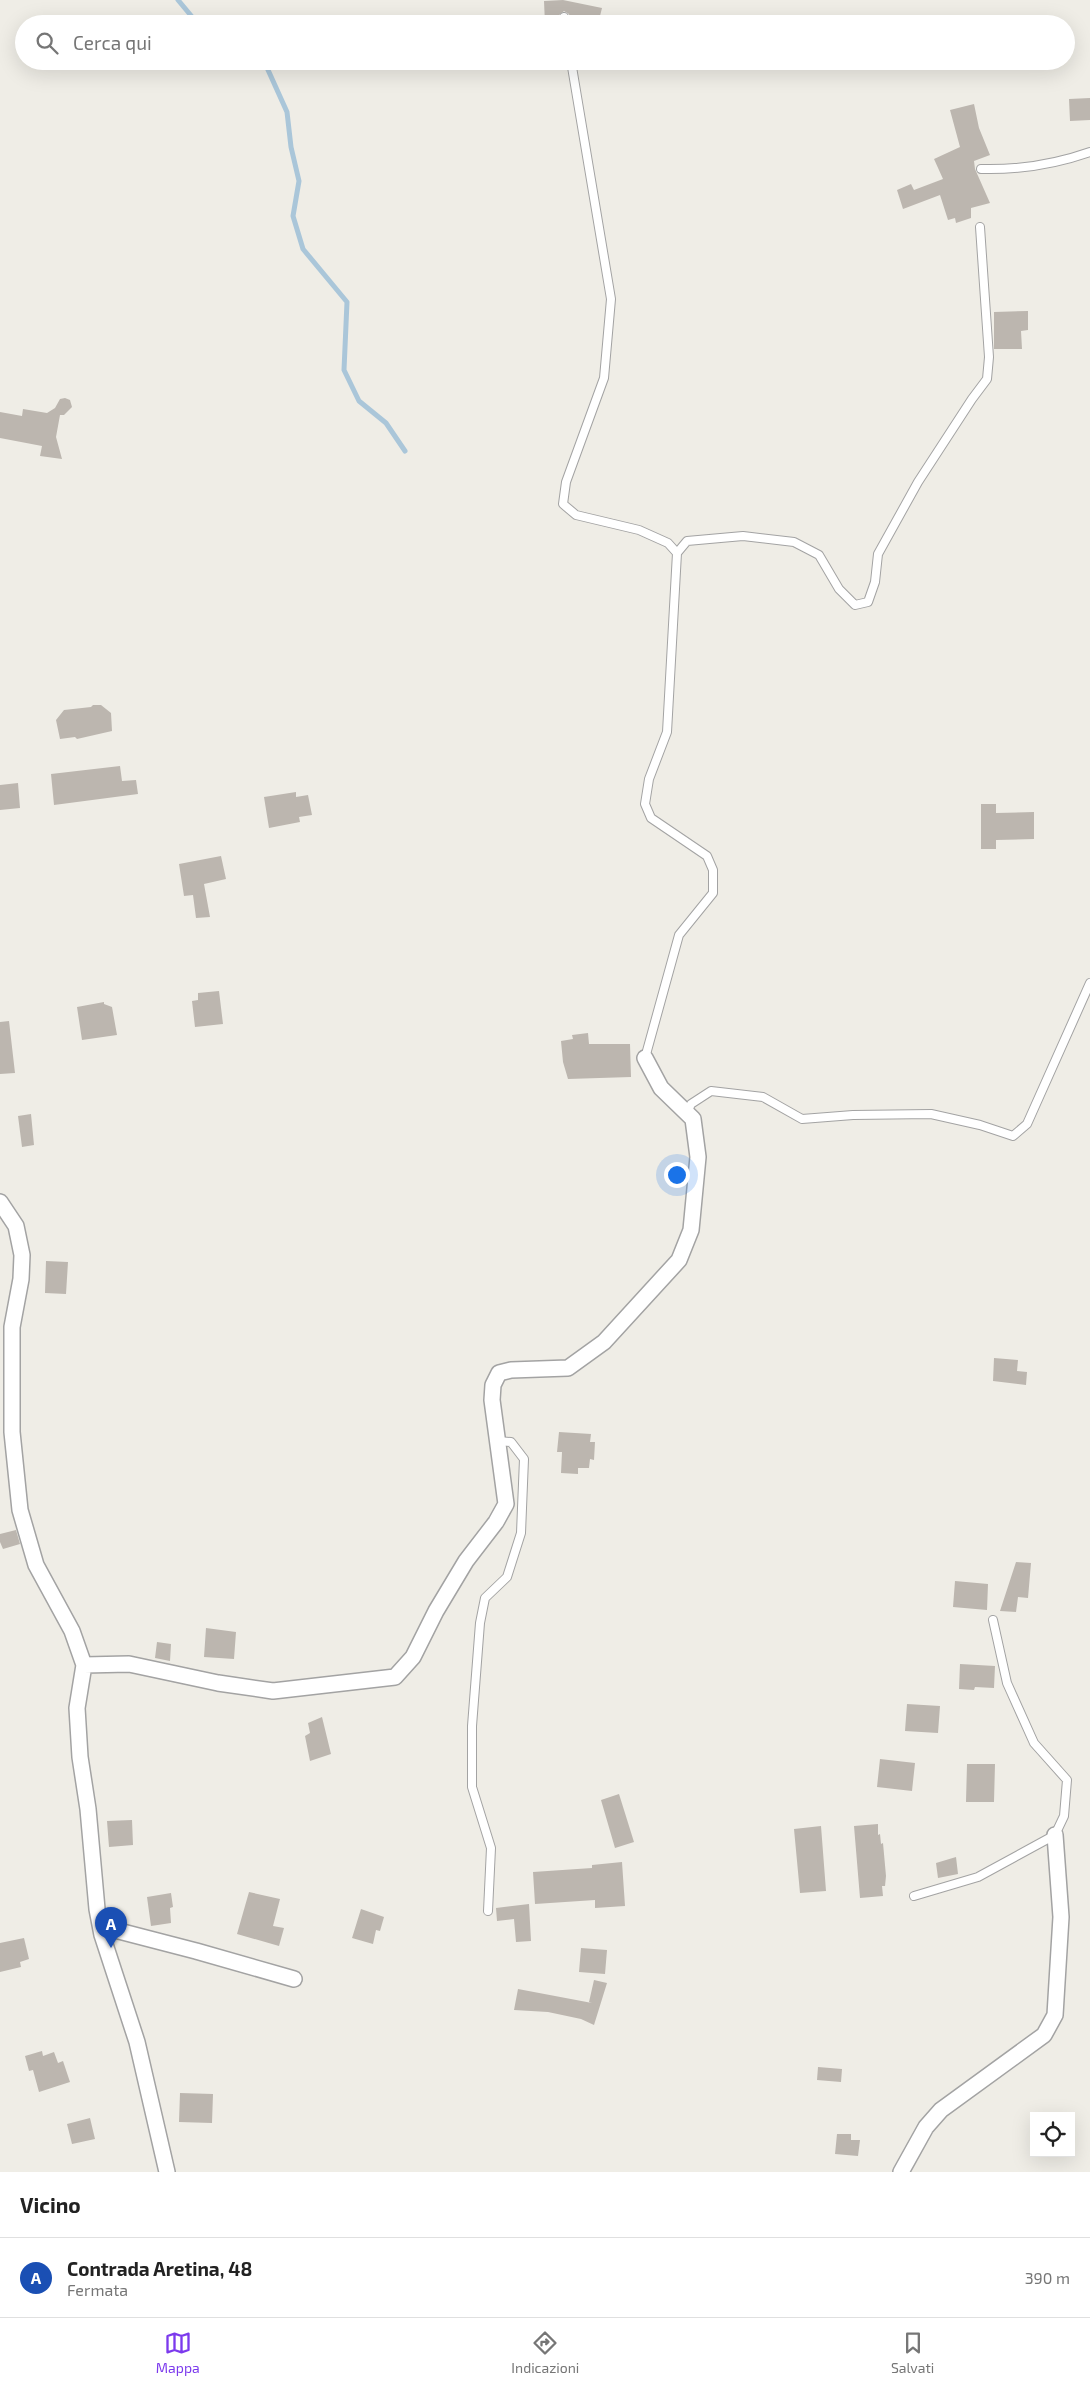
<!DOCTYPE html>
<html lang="it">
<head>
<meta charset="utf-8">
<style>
  :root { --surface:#fff; --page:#f6f6f6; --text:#222; --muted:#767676; --line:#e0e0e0; --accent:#7c3aed }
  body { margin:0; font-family:"Exo 2",sans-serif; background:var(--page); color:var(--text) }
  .controls { position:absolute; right:15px; bottom:15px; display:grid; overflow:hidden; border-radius:0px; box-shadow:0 5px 20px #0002 }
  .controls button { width:45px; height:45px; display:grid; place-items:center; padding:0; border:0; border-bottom:1px solid var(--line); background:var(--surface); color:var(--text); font:25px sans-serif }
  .you { position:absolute; left:676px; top:1174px; width:18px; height:18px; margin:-12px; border:4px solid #fff; border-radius:50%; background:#1a73e8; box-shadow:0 0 0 8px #1a73e833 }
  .badge { display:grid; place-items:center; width:32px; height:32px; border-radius:50%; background:var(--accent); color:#fff; font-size:16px; font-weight:700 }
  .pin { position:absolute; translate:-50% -41px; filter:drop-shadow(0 1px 2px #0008) }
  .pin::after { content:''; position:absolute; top:26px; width:18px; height:15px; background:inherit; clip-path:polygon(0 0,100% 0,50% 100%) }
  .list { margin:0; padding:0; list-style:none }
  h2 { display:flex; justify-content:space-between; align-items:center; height:65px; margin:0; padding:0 20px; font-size:21px }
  h2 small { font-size:16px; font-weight:400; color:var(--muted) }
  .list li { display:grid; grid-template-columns:32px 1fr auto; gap:15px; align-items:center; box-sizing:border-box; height:80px; padding:0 20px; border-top:1px solid var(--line) }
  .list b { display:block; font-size:19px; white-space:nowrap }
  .list p { margin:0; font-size:16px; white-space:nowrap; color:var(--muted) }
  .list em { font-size:16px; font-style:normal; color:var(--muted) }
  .icon { flex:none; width:28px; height:28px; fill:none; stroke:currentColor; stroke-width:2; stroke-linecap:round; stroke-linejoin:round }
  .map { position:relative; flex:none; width:1090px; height:2172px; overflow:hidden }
  .search { position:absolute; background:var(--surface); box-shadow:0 5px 20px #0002; left:15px; right:15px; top:15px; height:55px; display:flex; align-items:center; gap:12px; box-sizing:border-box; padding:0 18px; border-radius:28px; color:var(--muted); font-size:19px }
  .sheet { height:145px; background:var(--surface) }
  nav { display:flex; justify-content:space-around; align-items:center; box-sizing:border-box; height:70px; border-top:1px solid var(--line); background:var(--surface); font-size:14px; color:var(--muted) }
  nav a { display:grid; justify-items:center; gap:2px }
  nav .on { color:var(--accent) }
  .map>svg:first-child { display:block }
</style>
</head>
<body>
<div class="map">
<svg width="1090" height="2172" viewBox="0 0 1090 2172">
  <rect width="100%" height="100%" fill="#efede6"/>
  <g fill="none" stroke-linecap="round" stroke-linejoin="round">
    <path stroke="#aac6d9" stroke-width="5" d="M178 0 198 24
      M264 61 287 112 291 147 299 181 293 216 303 249 347 302 344 370 359 401 386 423 405 451"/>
  </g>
  <path fill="#bcb6af" d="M563 0 602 8 598 24H571L569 14 564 11 559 15V24H545L544 1Z
    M1090 98V120L1070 121 1069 99Z
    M974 104 979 128 990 155 974 161 975 169 990 203 971 208V218L956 223 955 218 948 220 940 195 903 209 897 190 911 184 914 190 943 179 934 159 960 147 950 110Z
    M1028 311V330L1021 331 1022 349H994V312Z
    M65 398 70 400 72 407 64 415H60L56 437 62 459 40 456 42 446 0 438V412L22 416 23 409 47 413 55 408 60 399Z
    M93 705H101L111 713 112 731 77 739 75 737 60 739 56 720 64 710 91 707Z
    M120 766 122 781 136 780 138 794 54 805 51 774Z
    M18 783 20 808 0 810V785Z
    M296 792V797L308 795 312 815 299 817 300 822 269 828 264 797Z
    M981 804H996V813L1034 812V839L996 840V849H981Z
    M221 856 226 879 204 884 210 917 196 918 193 895 184 896 179 864Z
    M219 991 223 1024 195 1027 192 1001 198 1000V993Z
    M104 1002V1004L112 1007 117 1035 82 1040 77 1007Z
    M9 1021 15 1073 0 1074V1022Z
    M588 1033 589 1044H630L631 1077 568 1079 563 1062 561 1041 573 1039 572 1035Z
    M31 1114 34 1145 22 1147 18 1116Z
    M46 1261 68 1262 66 1294 45 1293Z
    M994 1358 1018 1360 1017 1371 1027 1372 1026 1385 993 1381Z
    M559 1432 591 1434 590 1442H595L594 1460 590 1459 589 1468H578V1474L561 1473 562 1452H557Z
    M16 1530 20 1544 3 1549 0 1542V1534Z
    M1016 1562 1031 1563 1028 1598 1018 1597 1016 1612 1000 1611Z
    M955 1581 988 1584 987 1610 953 1607Z
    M206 1628 236 1632 234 1659 204 1657Z
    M157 1642 171 1644 170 1661 155 1658Z
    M960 1664 995 1666 994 1688 975 1687 974 1690 959 1689Z
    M907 1704 940 1706 938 1733 905 1731Z
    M322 1717 331 1754 310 1761 305 1736 310 1733 308 1723Z
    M880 1759 915 1763 912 1791 877 1787Z
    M967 1764H995L994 1802H966Z
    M619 1794 634 1842 615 1848 601 1800Z
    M132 1820 133 1845 109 1847 107 1821Z
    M878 1824V1835L880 1834 881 1844 883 1843 886 1876 885 1886H882L883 1896 860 1898 854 1826Z
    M821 1826 826 1891 800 1893 794 1829Z
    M956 1857 958 1874 938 1878 936 1863Z
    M622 1862 625 1906 595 1908V1900L535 1904 533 1872 592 1868V1865Z
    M249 1892 280 1899 273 1926 284 1928 279 1946 237 1934Z
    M171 1893 173 1907 170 1908 171 1923 151 1926 147 1897Z
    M529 1904 531 1941 516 1942 514 1919 497 1921 496 1908Z
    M361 1909 384 1917 380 1931 376 1930 373 1944 352 1938Z
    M24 1938 29 1959 20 1962 21 1967 0 1972V1943Z
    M581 1948 607 1950 605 1974 579 1972Z
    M594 1980 607 1983 594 2025 581 2019 548 2012 514 2010 518 1989 592 2003 589 2002Z
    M42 2051 43 2056 54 2052 58 2063 63 2061 70 2082 39 2092 33 2070 29 2071 25 2056Z
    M818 2067 842 2069 841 2082 817 2080Z
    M180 2093 213 2094 212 2123 179 2122Z
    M90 2118 95 2139 72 2144 67 2124Z
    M837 2134H851V2140H860L858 2156 835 2154Z"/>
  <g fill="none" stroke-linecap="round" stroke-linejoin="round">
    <g stroke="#a3a3a3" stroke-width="10">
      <path id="service" d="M564 17 565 24
        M571 61 611 299 604 378 566 482 563 504 576 515 639 530 668 543 677 553
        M981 169C1017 170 1056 164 1090 152
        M645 1058 679 935 713 893V870L707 856 651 818 645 804 649 779 667 732 677 553 687 541 743 536 794 542 819 555 839 589 855 605 868 602 875 582 878 554 918 482 972 399 987 379 989 357 980 227
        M687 1113 691 1104 711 1091 763 1097 802 1119 853 1115 931 1114 980 1125 1013 1136 1027 1124 1090 983
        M914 1896 978 1877 1055 1835 1064 1816 1067 1780 1034 1743 1007 1683 993 1620
        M488 1911 491 1848 472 1787V1726L480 1623 485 1598 507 1577 521 1533 524 1459 511 1442 498 1441"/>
    </g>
    <g stroke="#a3a3a3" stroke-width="18">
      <path id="minor" d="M0 1202 16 1226 22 1255 21 1279 12 1327V1432L20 1510 36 1565 72 1631 84 1665 77 1708 80 1757 88 1809 97 1909 102 1935 137 2042 167 2172
        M84 1665 129 1664 218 1683 273 1691 395 1677 413 1657 436 1611 466 1561 496 1522 506 1504 492 1400 493 1385 499 1373 511 1370 568 1368 604 1342 679 1260 691 1230 698 1157 693 1119 661 1088 645 1058
        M101 1929 115 1930 196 1951 294 1979
        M901 2172 926 2127 941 2110 1044 2035 1055 2015 1061 1917 1055 1835"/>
    </g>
    <use href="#service" stroke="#fff" stroke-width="8"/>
    <use href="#minor" stroke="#fff" stroke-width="15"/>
  </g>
</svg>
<div class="controls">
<button><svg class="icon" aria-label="locate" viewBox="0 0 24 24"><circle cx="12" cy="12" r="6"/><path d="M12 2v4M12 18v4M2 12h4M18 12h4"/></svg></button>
</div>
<div class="you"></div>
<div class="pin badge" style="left:111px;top:1948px;background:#1a4fb4">A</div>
<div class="search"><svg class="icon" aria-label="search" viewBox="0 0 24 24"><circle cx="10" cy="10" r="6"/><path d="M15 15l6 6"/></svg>Cerca qui</div>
</div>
<section class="sheet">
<h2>Vicino<small></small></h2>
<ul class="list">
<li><span class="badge" style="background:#1a4fb4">A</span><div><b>Contrada Aretina, 48</b><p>Fermata</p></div><em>390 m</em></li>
</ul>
</section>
<nav>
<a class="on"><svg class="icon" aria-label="map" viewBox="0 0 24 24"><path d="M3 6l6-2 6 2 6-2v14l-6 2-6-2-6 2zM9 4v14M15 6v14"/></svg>Mappa</a>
<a><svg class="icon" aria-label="directions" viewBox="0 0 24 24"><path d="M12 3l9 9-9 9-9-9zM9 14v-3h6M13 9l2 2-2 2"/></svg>Indicazioni</a>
<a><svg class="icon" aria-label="saved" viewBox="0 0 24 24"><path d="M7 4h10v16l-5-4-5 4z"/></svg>Salvati</a>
</nav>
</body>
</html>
